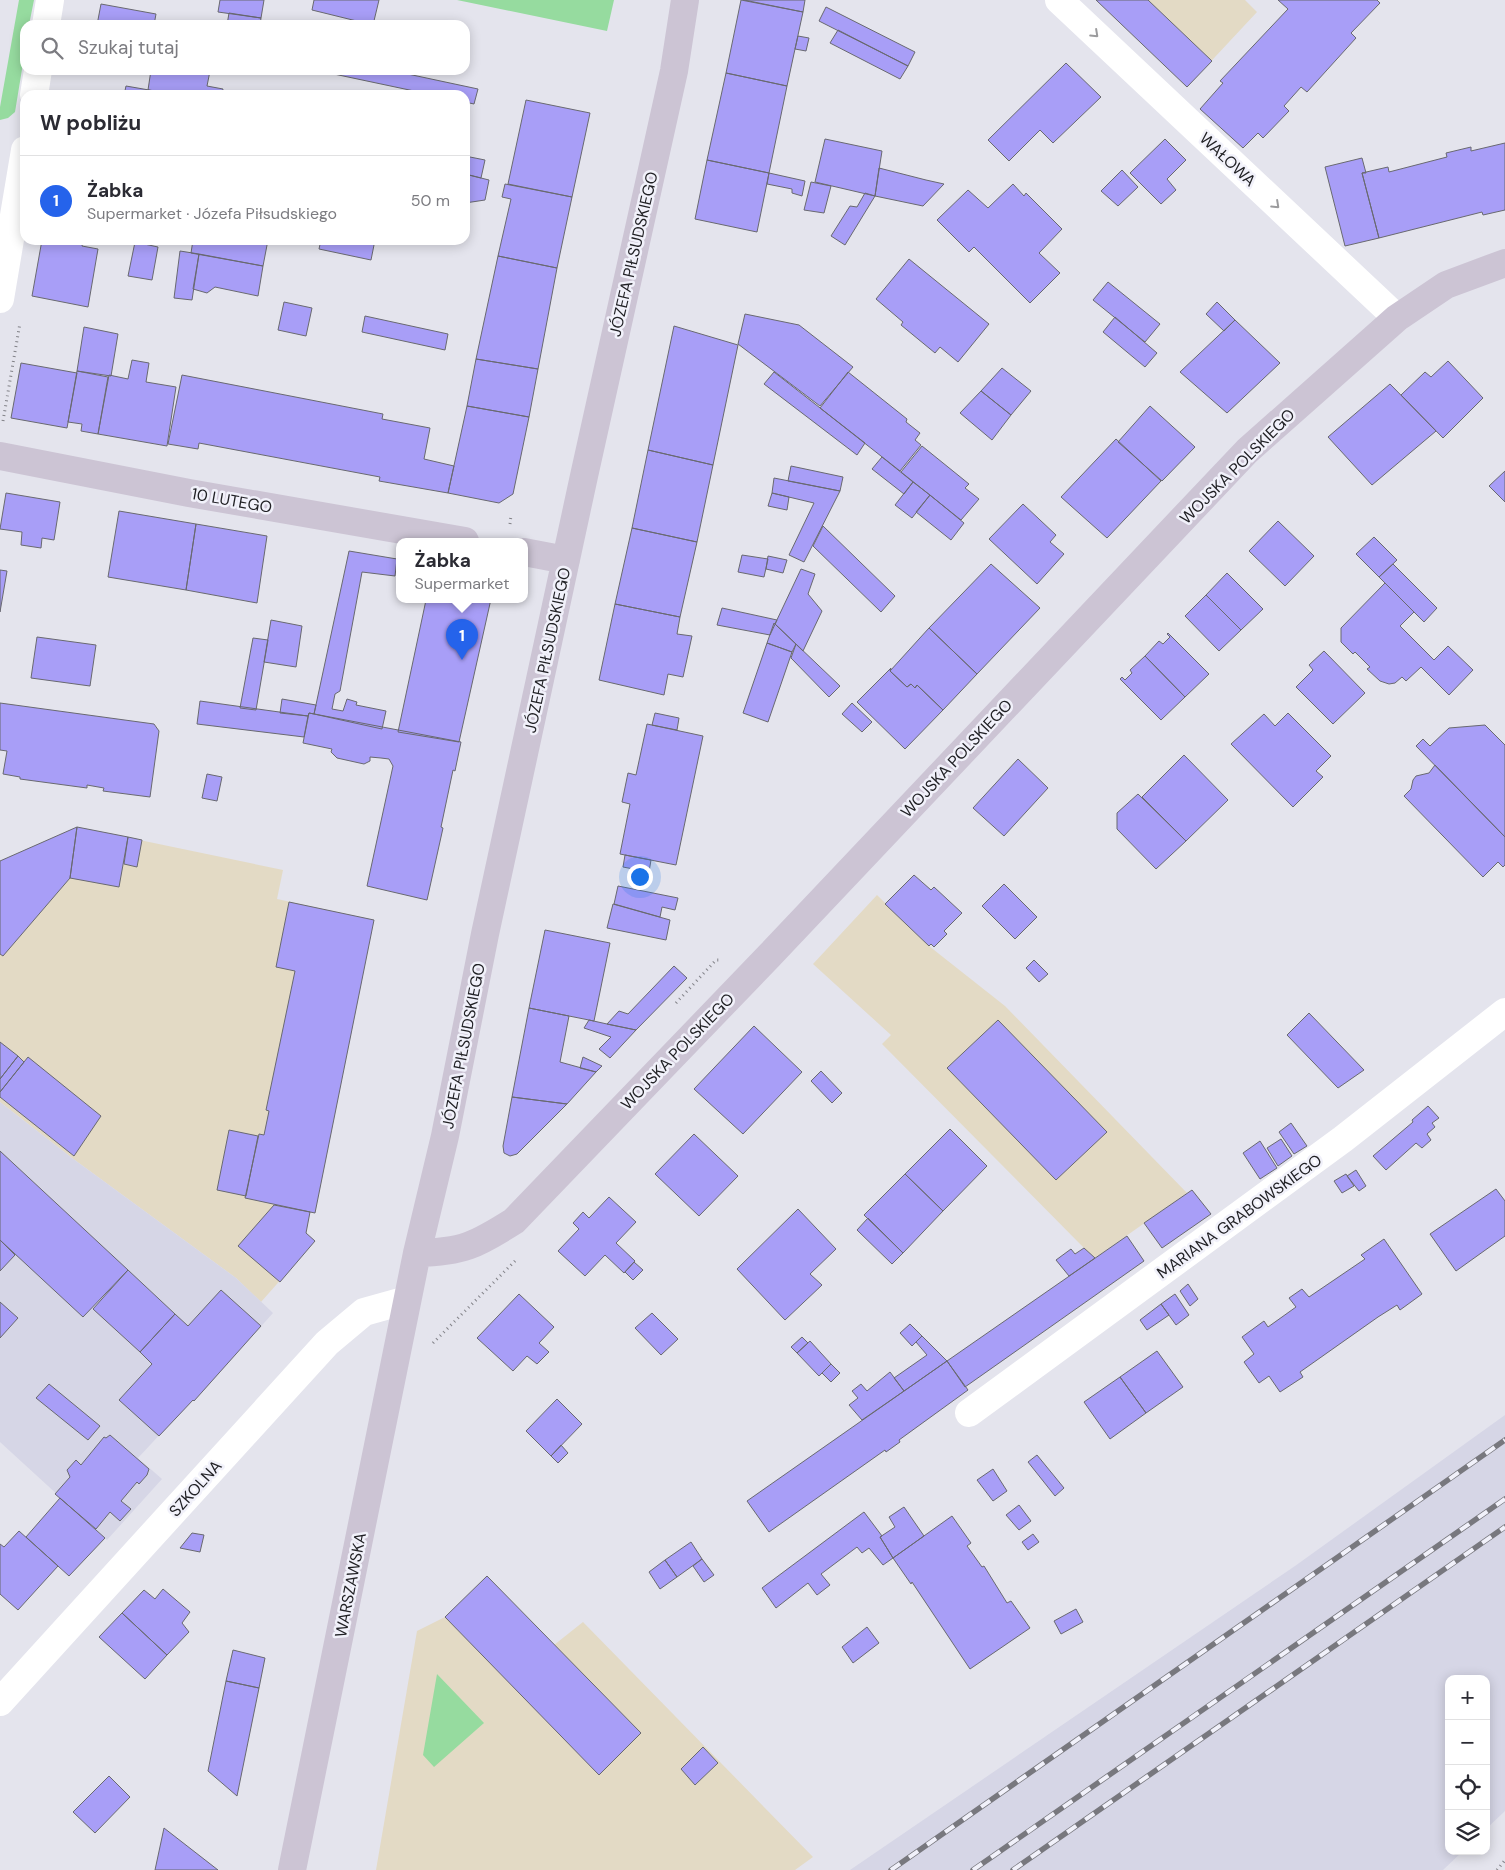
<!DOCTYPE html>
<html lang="pl">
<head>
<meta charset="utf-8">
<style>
  :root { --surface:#fff; --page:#f7f7f7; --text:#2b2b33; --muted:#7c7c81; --line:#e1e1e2; --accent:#2563eb }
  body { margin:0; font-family:"DM Sans",sans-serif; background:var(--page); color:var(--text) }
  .controls { position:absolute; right:15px; bottom:15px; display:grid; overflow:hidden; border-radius:10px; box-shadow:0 2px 12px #0003 }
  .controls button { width:45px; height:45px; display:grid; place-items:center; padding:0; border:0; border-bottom:1px solid var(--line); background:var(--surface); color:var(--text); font:25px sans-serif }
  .you { position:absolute; left:639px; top:876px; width:18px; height:18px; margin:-12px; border:4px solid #fff; border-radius:50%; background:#1a73e8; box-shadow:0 0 0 8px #1a73e833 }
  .badge { display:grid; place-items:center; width:32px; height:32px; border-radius:50%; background:var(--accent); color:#fff; font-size:16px; font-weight:700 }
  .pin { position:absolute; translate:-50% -41px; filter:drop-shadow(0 1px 2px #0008) }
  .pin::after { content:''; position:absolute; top:26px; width:18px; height:15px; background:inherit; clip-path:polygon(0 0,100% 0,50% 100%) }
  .popup { position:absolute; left:396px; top:538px; width:132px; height:65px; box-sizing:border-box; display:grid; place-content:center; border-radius:10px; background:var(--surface); filter:drop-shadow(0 1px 4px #0005); font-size:16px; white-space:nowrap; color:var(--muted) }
  .popup b { font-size:19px; color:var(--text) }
  .popup::after { content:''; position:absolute; left:50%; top:100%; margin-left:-10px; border:10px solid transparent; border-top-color:var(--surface) }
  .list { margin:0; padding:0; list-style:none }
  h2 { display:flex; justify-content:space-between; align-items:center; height:65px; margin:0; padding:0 20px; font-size:21px }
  h2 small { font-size:16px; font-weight:400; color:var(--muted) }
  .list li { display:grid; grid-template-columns:32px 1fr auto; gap:15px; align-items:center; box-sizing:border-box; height:90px; padding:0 20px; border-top:1px solid var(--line) }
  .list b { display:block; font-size:19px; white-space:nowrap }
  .list p { margin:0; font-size:16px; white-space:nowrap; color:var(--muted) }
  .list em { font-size:16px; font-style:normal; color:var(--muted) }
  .icon { flex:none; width:28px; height:28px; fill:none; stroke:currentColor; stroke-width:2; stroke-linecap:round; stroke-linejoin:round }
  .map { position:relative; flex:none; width:1505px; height:1870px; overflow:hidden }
  .search { position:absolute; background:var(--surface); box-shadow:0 2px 12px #0003; left:20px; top:20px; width:450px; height:55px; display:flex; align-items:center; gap:12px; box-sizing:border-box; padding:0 18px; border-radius:15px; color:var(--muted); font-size:19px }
  .panel { position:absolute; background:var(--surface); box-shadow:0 2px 12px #0003; left:20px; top:90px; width:450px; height:155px; border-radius:15px }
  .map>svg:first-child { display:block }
</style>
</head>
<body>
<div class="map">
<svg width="1505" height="1870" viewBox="0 0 1505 1870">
  <rect width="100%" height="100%" fill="#e4e4ed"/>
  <path fill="#e3dac5" d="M1096 0H1245L1257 12 1187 87Z
    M77 827 283 870 277 899 374 920 315 1213H310L306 1233 315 1241 261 1302 236 1278 72 1158 0 1102V861Z
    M877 895 929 946 1005 1006 1187 1193 1095 1258 1084 1248 882 1044 891 1035 813 964Z
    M487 1576 554 1645 583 1622 813 1857 795 1870H376L417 1631 445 1617Z"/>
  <path fill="#d6d6e6" d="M0 1102 72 1158 236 1278 273 1313 194 1401 192 1400 138 1458 162 1479 107 1540 0 1442Z
    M1505 1415V1811L1486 1829V1679H1449V1851H1463L1443 1870H850L1295 1566Z"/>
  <path fill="#96db9f" d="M19 0H34L29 25H25V51L15 112 8 118 0 120V107Z
    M457 0H614L607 31Z
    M437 1674 484 1723 434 1767 423 1755Z"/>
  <path fill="#a89ef7" stroke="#696970" d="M220 0H264L261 18 218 12Z
    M314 0H379L373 25 312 10Z
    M741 0 803 12 787 86 726 73Z
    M744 0H805L803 12Z
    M1096 0H1148L1212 61 1187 87Z
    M1278 0H1377L1380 3 1351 33 1356 38 1307 92 1301 87 1284 106 1289 111 1263 138 1258 133 1243 148 1200 109 1223 83 1220 81 1288 9Z
    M101 4 156 14 154 25H97Z
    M826 7 915 52 908 66 819 21Z
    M229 13 261 18 260 25H227Z
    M838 30 908 66 900 79 830 43Z
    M798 36 809 38 806 51 795 49Z
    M1066 63 1101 97 1053 143 1040 130 1009 161 988 140Z
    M151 70 210 71 207 86 223 89 222 95H179L148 90Z
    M315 70H389L478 89 474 104 465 102V95H433Z
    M726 73 787 86 769 173 707 160Z
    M126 86 149 90 148 95H124Z
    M149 90 179 95H148Z
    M526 100 590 113 572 197 508 184Z
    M825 139 882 151 875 196 815 182Z
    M1165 139 1186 160 1167 179 1176 190 1161 204 1130 173Z
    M1505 143V210L1483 215 1482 212 1379 238 1362 173 1388 167 1389 172 1447 157 1446 153 1471 147V151Z
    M465 156 485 160 481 178 465 174Z
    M1362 158 1366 173H1362L1379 238 1345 246 1325 167Z
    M707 160 769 173 757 232 695 219Z
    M879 168 926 180 944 184 923 206 875 196Z
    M1122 170 1138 187 1118 206 1101 191Z
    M769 173 805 181 802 196 792 193V189L767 184Z
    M465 174 489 180 485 200 465 203Z
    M811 182 831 186 824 213 804 210Z
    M505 184 572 197 557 268 498 256 511 199 502 197Z
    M1013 184 1024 196 1026 193 1062 229 1039 253 1060 273 1030 303 974 247 969 252 937 220 968 190 988 208Z
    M865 193 875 196 845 245 831 236 850 206 857 207Z
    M42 240 65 243 66 240H83L82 246 98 249 88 307 32 296Z
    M193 240H268L263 266 191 253Z
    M321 240H375L371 260 319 249Z
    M135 242 158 247 152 280 128 276Z
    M180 251 199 254 192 300 174 298Z
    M199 254 263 266 258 296 215 287 207 293 193 289Z
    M498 256 557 268 538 369 476 359Z
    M909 259 989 324 958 362 940 347 935 353 901 325 903 322 876 299Z
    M1108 282 1160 324 1145 342 1093 300Z
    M284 302 312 308 306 336 278 330Z
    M1217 302 1235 320 1224 331 1206 314Z
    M745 314 799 325 853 367 820 406 738 344Z
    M365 316 448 334 445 350 362 332Z
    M1115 317 1157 353 1145 367 1103 332Z
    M1235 320 1280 363 1227 413 1180 372Z
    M674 326 738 345 713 465 648 450Z
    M84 327 118 334 111 376 77 371Z
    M476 359 538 369 529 417 467 406Z
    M132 360 149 363 146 382 176 387 167 446 98 434 109 375 128 379Z
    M1448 361 1483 398 1443 438 1401 395 1425 372 1431 377Z
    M21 363 77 373 67 428 11 418Z
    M1002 368 1031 391 1011 415 981 391Z
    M77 371 108 377 98 434 81 431 82 424 68 422Z
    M774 372 865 443 857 455 764 384Z
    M848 372 907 419 906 422 920 433 915 440 921 445 900 471 820 408Z
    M182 375 383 414 382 419 430 428 424 459 454 466 448 493 379 481 380 477 199 443 198 449 168 444Z
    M1390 384 1436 431 1372 485 1328 437Z
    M981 391 1011 415 992 440 960 413Z
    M467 406 529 417 513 494 499 503 448 493Z
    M1150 406 1195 447 1162 481 1118 442Z
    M1116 439 1161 481 1107 538 1061 497Z
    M922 446 969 484 965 488 979 499 961 520 901 472Z
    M648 450 713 465 697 542 632 528Z
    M882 457 913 482 904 494 872 469Z
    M791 466 843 477 840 491 788 481Z
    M1505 471V502L1489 486Z
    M774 478 840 491 804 562 789 555 814 503 772 493Z
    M913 482 930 495 912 518 895 505Z
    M6 493 60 502 54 540 42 538 41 548 21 545 22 532 0 529Z
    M772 493 789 497 787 510 768 506Z
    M930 495 964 523 951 540 916 512Z
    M1023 504 1056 535 1050 542 1064 554 1037 584 989 539Z
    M119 511 196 524 186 590 108 577Z
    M1278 521 1314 556 1285 586 1249 551Z
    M196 524 267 536 257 603 186 590Z
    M823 526 895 596 881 612 813 546Z
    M632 528 697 542 680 617 615 604Z
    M1374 537 1397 560 1379 577 1356 554Z
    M349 551 397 559 395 576 362 572 340 691 335 694 332 709 343 711 347 699 357 702 356 705 386 711 382 729 314 714Z
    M742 555 768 559 764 577 738 572Z
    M768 556 787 560 783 573 766 569Z
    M991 564 1040 608 977 674 929 628Z
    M1393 564 1437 608 1424 622 1379 577Z
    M801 569 815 574 808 594 822 611 803 651 775 624Z
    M0 570 7 571 0 612Z
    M1227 573 1263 609 1241 630 1206 595Z
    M1385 583 1414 612 1400 626 1434 660 1448 646 1473 670 1449 695 1421 667 1406 681 1402 677 1395 683 1389 684 1380 681 1367 669 1370 667 1355 652 1353 654 1341 642V628Z
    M1206 595 1241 630 1219 651 1185 616Z
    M420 599H491L459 742 398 732 426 600Z
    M615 604 680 617 677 634 692 636 683 677 668 674 664 695 599 680Z
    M722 608 777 620 770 635 717 625Z
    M271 620 302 626 296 667 264 662Z
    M774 623 796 644 792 652 767 643Z
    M929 628 977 674 943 710 917 685 915 688 911 684 907 687 890 671Z
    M1168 633 1209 674 1185 697 1145 656 1159 641 1163 644 1170 637 1167 634Z
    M37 637 96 645 90 686 31 678Z
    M253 638 268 640 256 710 240 708Z
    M767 643 792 652 768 722 743 713Z
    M796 644 840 686 829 697 791 658Z
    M1324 651 1365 693 1333 724 1296 687 1313 670 1309 665Z
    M1145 656 1185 697 1161 720 1120 679 1122 677 1125 680 1132 673 1130 670Z
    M891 668 890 671 907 687 911 684 915 688 917 685 943 710 905 749 857 702Z
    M282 699 316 705 314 714 309 713 308 716 280 713Z
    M200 701 308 716 304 737 197 724Z
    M0 703 154 724 159 731 150 797 103 791 104 788 87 785V788L20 779V777L3 774 7 751 0 750Z
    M852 703 872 722 862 732 842 714Z
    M309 713 461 742 455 771 453 770 441 827 443 828 427 900 367 886 393 766 389 759 381 758 370 757V761L364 764 337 758 331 752 332 749 303 743Z
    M655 713 679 718 677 730 652 725Z
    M1288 713 1331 756 1316 771 1323 777 1293 807 1231 744 1264 714 1275 726Z
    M647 724 703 736 676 865 620 854 630 804 622 802 628 773 636 775Z
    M1485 725 1505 745V837L1416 746 1423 739 1430 746 1449 728Z
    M1184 755 1228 800 1186 841 1142 797Z
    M1018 759 1048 788 1004 836 973 808Z
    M1435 765 1505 837V865L1503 867 1498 862 1483 877 1404 796 1411 789 1413 780 1416 776 1429 773Z
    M207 774 222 777 217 801 202 798Z
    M1138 794 1186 841 1156 869 1117 829V813Z
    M77 827 70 878 3 956 0 954V861Z
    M77 827 128 837 119 887 70 878Z
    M128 837 142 840 137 867 124 864Z
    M625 855 651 860 649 872 623 867Z
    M914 875 931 890 934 887 962 913 944 931 947 934 934 947 931 944 929 946 885 904Z
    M1004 884 1037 917 1015 939 982 906Z
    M618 886 678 898 675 910 662 907 660 917 614 904Z
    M289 902 374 920 315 1213 245 1198 259 1134 264 1135 269 1111 266 1110 295 971 276 967Z
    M613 904 670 920 666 940 607 928Z
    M545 930 610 943 594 1021 529 1008Z
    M1034 960 1048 974 1039 982 1026 968Z
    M674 966 687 978 636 1030 607 1024 619 1011 628 1014Z
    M529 1008 569 1016 560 1062 596 1072 567 1104 512 1097Z
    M1309 1013 1364 1070 1338 1088 1287 1035Z
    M589 1020 607 1024 636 1030 610 1058 599 1049 611 1037 584 1028Z
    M998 1020 1107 1132 1056 1180 947 1068Z
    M754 1026 802 1072 743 1134 694 1089Z
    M0 1042 18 1056 0 1079Z
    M18 1056 24 1062 0 1092V1079Z
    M28 1057 101 1116 74 1156 0 1097V1092Z
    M583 1057 602 1066 596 1072 580 1068Z
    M821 1071 842 1093 832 1103 811 1081Z
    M512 1097 567 1104 517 1154 510 1156 504 1153 503 1146Z
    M1428 1106 1439 1118 1432 1123 1435 1127 1427 1134 1431 1140 1422 1148 1416 1143 1386 1170 1373 1156 1413 1122 1412 1120Z
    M1291 1123 1307 1146 1294 1154 1279 1132Z
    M950 1129 987 1166 943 1211 905 1174Z
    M229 1130 258 1136 246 1196 217 1190Z
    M694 1134 738 1176 699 1216 655 1174Z
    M1281 1139 1292 1156 1278 1166 1267 1148Z
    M1260 1141 1277 1168 1260 1179 1243 1153Z
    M0 1151 128 1270 83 1317 0 1240Z
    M1356 1170 1366 1186 1359 1191 1347 1176Z
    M905 1174 943 1211 903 1253 864 1215Z
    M1346 1174 1354 1186 1342 1193 1334 1181Z
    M1496 1189 1505 1201V1236L1456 1271 1430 1234Z
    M1192 1190 1211 1214 1162 1248 1144 1223Z
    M609 1197 636 1222 616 1243 635 1261 624 1273 605 1255 585 1276 558 1251 579 1229 573 1223 583 1212 589 1218Z
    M274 1205 310 1212 306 1233 315 1241 280 1282 238 1246Z
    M798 1209 836 1249 810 1274 822 1285 785 1320 737 1269Z
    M868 1218 903 1253 892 1264 857 1230Z
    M1127 1236 1144 1261 965 1387 947 1361Z
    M1384 1239 1422 1294 1400 1310 1397 1305 1378 1317 1300 1372 1303 1377 1280 1392 1269 1376 1259 1383 1244 1362 1254 1354 1242 1337 1264 1321 1268 1327 1296 1307 1289 1298 1302 1289 1309 1297 1365 1259 1361 1255Z
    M0 1240 15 1255 0 1271Z
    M1084 1248 1095 1258 1069 1276 1056 1260 1071 1249 1075 1254Z
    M634 1262 643 1270 633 1280 625 1272Z
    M128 1270 175 1314 140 1352 93 1309Z
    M1188 1284 1198 1299 1190 1306 1180 1291Z
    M221 1290 261 1326 194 1401 193 1400 159 1436 119 1400 152 1364 140 1352 175 1314 188 1326Z
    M519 1294 554 1327 539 1343 549 1352 537 1364 527 1356 513 1371 477 1338Z
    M1175 1294 1189 1315 1176 1325 1161 1304Z
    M0 1302 18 1318 0 1338Z
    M1161 1304 1169 1315 1147 1330 1140 1320Z
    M652 1313 678 1339 661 1355 635 1328Z
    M910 1324 922 1336 912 1346 900 1333Z
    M922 1336 947 1361 904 1391 894 1378 927 1355 916 1342Z
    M802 1337 808 1343 797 1353 791 1347Z
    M810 1341 831 1364 819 1376 797 1353Z
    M1157 1351 1183 1387 1146 1413 1120 1377Z
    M947 1361 968 1390 899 1440 900 1442 886 1452 885 1450 769 1532 747 1501Z
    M831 1364 840 1373 831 1382 822 1373Z
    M890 1372 904 1391 862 1420 849 1405 858 1398 852 1391 861 1384 867 1391Z
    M1120 1377 1146 1413 1110 1439 1084 1402Z
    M49 1384 100 1426 88 1440 36 1398Z
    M557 1399 582 1424 551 1456 526 1431Z
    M110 1435 149 1469 147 1475 139 1484 137 1482 121 1501 131 1509 120 1521 110 1512 96 1529 55 1494 70 1477 67 1470 76 1460 81 1465 104 1437 106 1438Z
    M561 1445 568 1453 558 1463 551 1456Z
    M1037 1455 1064 1488 1055 1496 1028 1462Z
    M993 1469 1007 1491 993 1501 977 1480Z
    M60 1498 105 1538 69 1576 26 1537Z
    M1019 1505 1031 1521 1019 1530 1006 1515Z
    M904 1507 924 1536 893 1558 880 1537 895 1527 889 1517Z
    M864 1512 882 1536 880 1537 893 1558 883 1565 869 1548 862 1553 857 1547 821 1574 830 1585 817 1595 808 1583 776 1608 762 1588Z
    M952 1516 971 1543 967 1546 982 1567 984 1566 1007 1603 1011 1601 1030 1628 970 1669 912 1582 911 1584 893 1558Z
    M19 1531 58 1566 18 1610 0 1594V1544L4 1547Z
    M192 1533 204 1535 200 1552 180 1548Z
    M1033 1534 1039 1542 1028 1550 1022 1542Z
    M691 1542 702 1559 677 1577 665 1560Z
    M702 1559 714 1575 704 1582 693 1566Z
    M665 1560 677 1577 660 1589 649 1572Z
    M487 1576 641 1733 599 1775 445 1617Z
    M163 1589 190 1612 182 1623 189 1632 167 1655 122 1613 144 1590 155 1599Z
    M1076 1609 1083 1622 1061 1634 1054 1621Z
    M122 1613 167 1655 145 1679 99 1637Z
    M867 1627 879 1643 853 1663 842 1647Z
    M233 1650 265 1658 259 1688 226 1681Z
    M226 1681 259 1688 237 1796 208 1771Z
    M703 1747 718 1763 695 1785 681 1769Z
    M109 1776 130 1797 95 1833 73 1812Z
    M164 1828 218 1870H155Z"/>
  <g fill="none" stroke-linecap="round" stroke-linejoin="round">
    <path stroke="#828288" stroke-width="3" stroke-dasharray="1 4" stroke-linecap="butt" d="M3 421 20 323
      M510 524 511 515
      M676 1003 716 960H721
      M433 1343 517 1259
      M1497 1870 1505 1860"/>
    <path stroke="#fff" stroke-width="28" d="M1059 0 1397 318
      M46 25 50 0
      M34 95 38 70
      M0 299 25 150
      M969 1413 1343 1139 1505 1012
      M0 1702 327 1343 364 1312 407 1300"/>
    <path stroke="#ccc4d4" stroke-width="28" d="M0 456 189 493 465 541
      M524 552 566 560
      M417 1253C463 1252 476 1245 514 1221L769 956 1247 451 1397 318 1446 285 1505 263
      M292 1870 417 1253 445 1136 485 934 584 476 674 71 685 0"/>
    <g stroke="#78787e" stroke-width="5.5">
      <path id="rail" d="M891 1870 1505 1440
        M973 1870 1505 1499
        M1013 1870 1505 1527"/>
    </g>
    <use href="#rail" stroke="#f1f1fa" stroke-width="4" stroke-dasharray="11" stroke-linecap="butt"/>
  </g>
  <defs><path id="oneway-chevron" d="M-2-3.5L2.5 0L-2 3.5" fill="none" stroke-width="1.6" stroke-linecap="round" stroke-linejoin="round" transform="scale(1.25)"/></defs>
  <g stroke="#9b9b9d">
    <use href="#oneway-chevron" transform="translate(1095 34) rotate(43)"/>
    <use href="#oneway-chevron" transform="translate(1276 205) rotate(43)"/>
  </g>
  <g text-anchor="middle" stroke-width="5" stroke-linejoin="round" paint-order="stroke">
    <g font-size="16" fill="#212125" stroke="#f1f1fa">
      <text transform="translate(1228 159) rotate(43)" y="6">WAŁOWA</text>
      <text transform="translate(633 254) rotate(-77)" y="6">JÓZEFA PIŁSUDSKIEGO</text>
      <text transform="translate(1237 466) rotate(-45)" y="6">WOJSKA POLSKIEGO</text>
      <text transform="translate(232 500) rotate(10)" y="6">10 LUTEGO</text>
      <text transform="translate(547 650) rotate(-78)" y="6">JÓZEFA PIŁSUDSKIEGO</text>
      <text transform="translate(956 758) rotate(-47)" y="6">WOJSKA POLSKIEGO</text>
      <text transform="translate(463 1046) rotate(-79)" y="6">JÓZEFA PIŁSUDSKIEGO</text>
      <text transform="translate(677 1051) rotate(-46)" y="6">WOJSKA POLSKIEGO</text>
      <text transform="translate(1239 1216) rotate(-36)" y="6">MARIANA GRABOWSKIEGO</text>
      <text transform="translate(195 1488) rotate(-48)" y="6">SZKOLNA</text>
      <text transform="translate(350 1585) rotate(-79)" y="6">WARSZAWSKA</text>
    </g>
  </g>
</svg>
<div class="controls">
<button>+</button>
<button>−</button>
<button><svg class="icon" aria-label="locate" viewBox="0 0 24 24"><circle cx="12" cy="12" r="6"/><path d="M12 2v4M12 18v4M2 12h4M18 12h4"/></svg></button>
<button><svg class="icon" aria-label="layers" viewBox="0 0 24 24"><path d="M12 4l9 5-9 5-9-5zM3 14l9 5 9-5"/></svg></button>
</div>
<div class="you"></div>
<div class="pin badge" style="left:462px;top:660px">1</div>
<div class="popup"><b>Żabka</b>Supermarket</div>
<div class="search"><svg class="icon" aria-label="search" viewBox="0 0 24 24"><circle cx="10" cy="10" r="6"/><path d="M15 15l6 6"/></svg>Szukaj tutaj</div>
<section class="panel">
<h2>W pobliżu<small></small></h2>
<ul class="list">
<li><span class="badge">1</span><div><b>Żabka</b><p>Supermarket · Józefa Piłsudskiego</p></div><em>50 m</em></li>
</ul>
</section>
</div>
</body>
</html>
